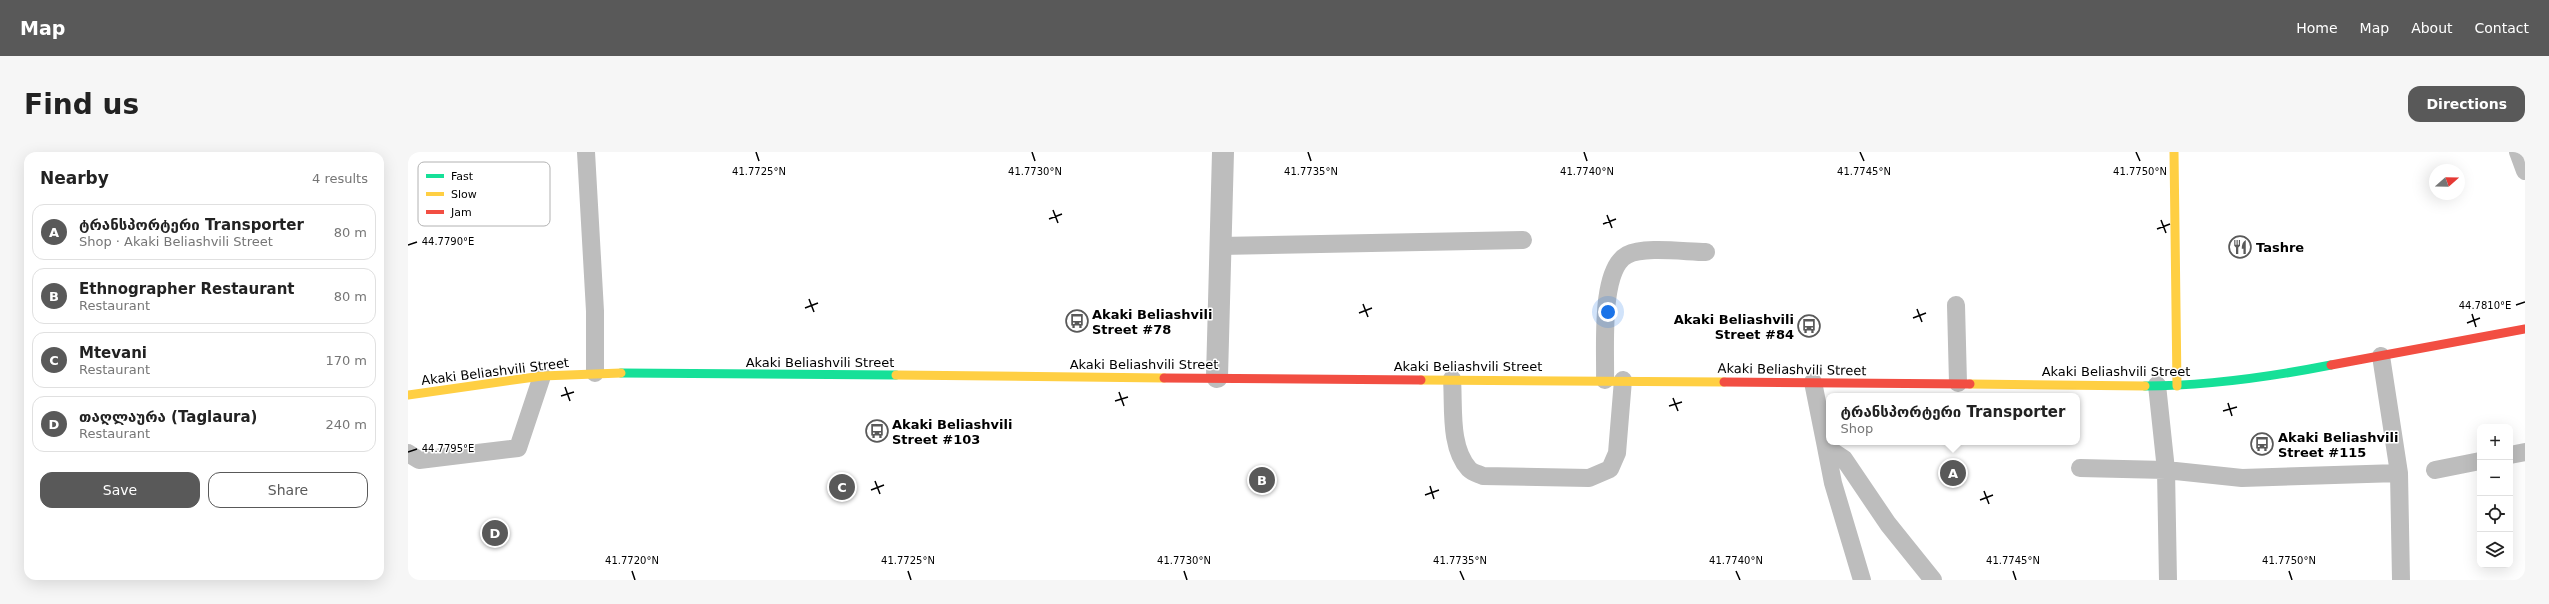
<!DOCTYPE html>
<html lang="en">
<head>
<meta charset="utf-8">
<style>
  :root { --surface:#fff; --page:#f6f6f6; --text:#222; --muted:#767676; --line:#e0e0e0; --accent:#595959 }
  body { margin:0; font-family:"DejaVu Sans","Noto Sans Georgian",sans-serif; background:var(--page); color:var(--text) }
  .controls { position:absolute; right:12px; bottom:12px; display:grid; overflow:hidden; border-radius:8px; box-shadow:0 4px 16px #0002 }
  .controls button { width:36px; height:36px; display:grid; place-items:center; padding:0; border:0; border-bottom:1px solid var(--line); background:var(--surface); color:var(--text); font:20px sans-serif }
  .compass { position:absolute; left:2021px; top:12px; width:36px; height:36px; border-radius:50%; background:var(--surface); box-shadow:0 4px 16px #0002; rotate:70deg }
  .you { position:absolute; left:1200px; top:160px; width:14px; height:14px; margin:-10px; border:3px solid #fff; border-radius:50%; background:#1a73e8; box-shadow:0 0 0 6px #1a73e833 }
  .badge { display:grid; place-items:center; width:26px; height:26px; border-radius:50%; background:var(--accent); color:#fff; font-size:13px; font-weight:700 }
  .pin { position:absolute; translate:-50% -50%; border:2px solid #fff; box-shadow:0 1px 4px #0006 }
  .popup { position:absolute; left:1418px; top:241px; width:254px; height:52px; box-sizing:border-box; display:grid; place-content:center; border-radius:8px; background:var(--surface); filter:drop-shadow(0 1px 3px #0005); font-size:13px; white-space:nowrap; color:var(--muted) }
  .popup b { font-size:15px; color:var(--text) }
  .popup::after { content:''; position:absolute; left:50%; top:100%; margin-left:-8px; border:8px solid transparent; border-top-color:var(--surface) }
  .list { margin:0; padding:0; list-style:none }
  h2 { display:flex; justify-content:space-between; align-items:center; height:52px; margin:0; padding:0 16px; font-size:17px }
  h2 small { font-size:13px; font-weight:400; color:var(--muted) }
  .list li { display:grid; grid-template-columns:26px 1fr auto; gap:12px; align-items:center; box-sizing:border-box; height:56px; margin:0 8px 8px; padding:0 8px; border:1px solid var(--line); border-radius:12px }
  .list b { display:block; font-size:15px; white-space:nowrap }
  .list p { margin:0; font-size:13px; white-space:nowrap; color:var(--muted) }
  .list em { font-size:13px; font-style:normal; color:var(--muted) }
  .actions { display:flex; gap:8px; padding:12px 16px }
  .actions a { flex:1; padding:9px 0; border:1px solid var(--accent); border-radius:12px; text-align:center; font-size:14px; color:var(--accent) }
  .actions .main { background:var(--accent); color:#fff }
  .icon { flex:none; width:22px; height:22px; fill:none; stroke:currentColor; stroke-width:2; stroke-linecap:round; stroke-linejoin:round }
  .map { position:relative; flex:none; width:2117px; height:428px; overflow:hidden; border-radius:12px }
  header { display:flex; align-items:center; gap:24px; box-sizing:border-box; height:56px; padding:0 20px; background:var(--accent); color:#fff }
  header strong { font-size:19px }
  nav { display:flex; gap:22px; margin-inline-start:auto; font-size:14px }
  .intro { display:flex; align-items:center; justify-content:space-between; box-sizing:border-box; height:96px; padding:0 24px }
  h1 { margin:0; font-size:28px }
  .button { padding:10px 18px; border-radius:12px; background:var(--accent); color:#fff; font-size:14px; font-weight:700 }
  main { display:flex; gap:24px; padding:0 24px }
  aside { flex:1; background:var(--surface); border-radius:12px; box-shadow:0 4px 16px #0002 }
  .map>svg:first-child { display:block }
</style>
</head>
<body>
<header>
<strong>Map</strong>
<nav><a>Home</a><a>Map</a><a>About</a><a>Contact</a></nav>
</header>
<div class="intro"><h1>Find us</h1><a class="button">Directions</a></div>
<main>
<aside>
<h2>Nearby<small>4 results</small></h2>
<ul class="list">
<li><span class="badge">A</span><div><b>ტრანსპორტერი Transporter</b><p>Shop · Akaki Beliashvili Street</p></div><em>80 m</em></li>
<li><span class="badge">B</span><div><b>Ethnographer Restaurant</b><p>Restaurant</p></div><em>80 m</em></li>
<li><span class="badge">C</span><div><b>Mtevani</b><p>Restaurant</p></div><em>170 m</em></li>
<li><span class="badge">D</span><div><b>თაღლაურა (Taglaura)</b><p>Restaurant</p></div><em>240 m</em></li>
</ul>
<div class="actions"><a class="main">Save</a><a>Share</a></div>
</aside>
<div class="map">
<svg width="2117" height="428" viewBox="0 0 2117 428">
  <rect width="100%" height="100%" fill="#fff"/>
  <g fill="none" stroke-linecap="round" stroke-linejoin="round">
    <path stroke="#bdbdbd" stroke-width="18" d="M178 0 187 159V221
      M2110 0 2117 19
      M812 94 1115 88
      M1548 153 1550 231
      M1973 204 1991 321 1993 428
      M1044 227C1046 255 1041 295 1061 317 1065 321 1071 322 1075 324L1181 326 1202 317 1209 301 1215 228
      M1197 228C1198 199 1191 118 1219 103 1236 94 1278 100 1298 100
      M1405 230 1418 295 1436 307 1480 372 1525 428
      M1749 233 1758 318 1760 428
      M1418 295 1425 331 1454 428
      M0 301 11 308 110 296 134 224
      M2102 303 2117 300
      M1672 316 1758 318 1834 326 1991 321
      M2027 318 2072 309"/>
    <path stroke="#bdbdbd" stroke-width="22" d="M809 225 815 0"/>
    <path stroke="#16e098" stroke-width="9" d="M213 221 488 223
      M1737 234C1800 234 1862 225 1923 213"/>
    <path stroke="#ffcf43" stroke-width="9" d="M1766 0 1769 234
      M488 223 756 226
      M1013 228 1316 230
      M1562 232 1737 234
      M0 243 134 224 213 221"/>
    <path stroke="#f24e42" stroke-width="9" d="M1923 213 2117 177
      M756 226 1013 228
      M1316 230 1562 232"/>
  </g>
  <path fill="none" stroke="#000" stroke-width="1.5" d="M348 0 351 9M624 0 627 9M900 0 903 9M1176 0 1179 9M1452 0 1456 9M1728 0 1732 9M645 58 650 71M1199 63 1204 76M641 67 654 62M1753 68 1758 81M1195 72 1208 67M1749 77 1762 72M0 93 9 90M401 147 406 160M955 152 960 165M2108 153 2117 150M397 156 410 151M1509 157 1514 170M951 161 964 156M2064 162 2068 175M1505 166 1518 161M2059 171 2072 166M157 235 162 249M711 240 716 254M153 244 166 240M1265 246 1270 259M707 249 720 245M1820 251 1824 264M1261 254 1274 250M1815 259 1829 255M0 300 9 297M467 329 472 342M1022 334 1026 347M463 338 476 333M1576 339 1581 352M1017 343 1031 338M1572 348 1585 343M224 419 227 428M500 419 503 428M776 419 779 428M1052 419 1056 428M1328 419 1332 428M1605 419 1608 428M1881 419 1884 428"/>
  <defs>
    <g id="restaurant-ring" transform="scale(1.15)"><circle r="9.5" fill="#fff" stroke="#595959" stroke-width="1.5"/><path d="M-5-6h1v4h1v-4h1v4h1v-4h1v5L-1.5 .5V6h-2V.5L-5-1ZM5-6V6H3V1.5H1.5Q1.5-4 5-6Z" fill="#595959"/></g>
    <g id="bus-ring" transform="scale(1.15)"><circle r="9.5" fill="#fff" stroke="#595959" stroke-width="1.5"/><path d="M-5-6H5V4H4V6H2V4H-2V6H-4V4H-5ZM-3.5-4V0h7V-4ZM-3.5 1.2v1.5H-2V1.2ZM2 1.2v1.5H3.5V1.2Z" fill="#595959"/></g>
  </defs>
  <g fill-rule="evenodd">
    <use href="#restaurant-ring" x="1832" y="95"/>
    <use href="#bus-ring" x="669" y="169"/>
    <use href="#bus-ring" x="1401" y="174"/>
    <use href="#bus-ring" x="469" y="279"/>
    <use href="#bus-ring" x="1854" y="292"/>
  </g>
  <g text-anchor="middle" stroke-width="3" stroke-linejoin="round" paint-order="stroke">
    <g font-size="13" font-weight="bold" fill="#000" stroke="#fff" text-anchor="start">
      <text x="1848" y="100">Tashre</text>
      <text x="684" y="167">Akaki Beliashvili<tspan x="684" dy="15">Street #78</tspan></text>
      <text x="1386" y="172" text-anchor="end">Akaki Beliashvili<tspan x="1386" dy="15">Street #84</tspan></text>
      <text x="484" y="277">Akaki Beliashvili<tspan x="484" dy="15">Street #103</tspan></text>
      <text x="1870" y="290">Akaki Beliashvili<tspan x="1870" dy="15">Street #115</tspan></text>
    </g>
    <g font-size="13" fill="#000" stroke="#fff">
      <text x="412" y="215">Akaki Beliashvili Street</text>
      <text x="736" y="217">Akaki Beliashvili Street</text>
      <text x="1060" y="219">Akaki Beliashvili Street</text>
      <text transform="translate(1384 217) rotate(1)" y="5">Akaki Beliashvili Street</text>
      <text transform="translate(87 219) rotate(-7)" y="5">Akaki Beliashvili Street</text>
      <text x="1708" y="224">Akaki Beliashvili Street</text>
    </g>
  </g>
  <rect x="10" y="10" width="132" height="64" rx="6" fill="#fff" stroke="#b2b2b2" stroke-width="1"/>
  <rect x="18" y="22" width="18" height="4" fill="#16e098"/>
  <rect x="18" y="40" width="18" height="4" fill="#ffcf43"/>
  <rect x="18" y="58" width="18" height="4" fill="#f24e42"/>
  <g font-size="11" fill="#000">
    <text x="43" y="28">Fast</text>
    <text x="43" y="46">Slow</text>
    <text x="43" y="64">Jam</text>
  </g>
  <g font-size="10" text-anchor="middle" fill="#000" stroke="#fff" stroke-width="3" stroke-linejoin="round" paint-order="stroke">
    <text x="351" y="23">41.7725°N</text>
    <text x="627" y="23">41.7730°N</text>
    <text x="903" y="23">41.7735°N</text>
    <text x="1179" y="23">41.7740°N</text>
    <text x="1456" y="23">41.7745°N</text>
    <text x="1732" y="23">41.7750°N</text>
    <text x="40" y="93">44.7790°E</text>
    <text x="2077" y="157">44.7810°E</text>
    <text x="40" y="300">44.7795°E</text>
    <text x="224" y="412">41.7720°N</text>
    <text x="500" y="412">41.7725°N</text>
    <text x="776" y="412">41.7730°N</text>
    <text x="1052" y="412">41.7735°N</text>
    <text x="1328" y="412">41.7740°N</text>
    <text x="1605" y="412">41.7745°N</text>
    <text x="1881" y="412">41.7750°N</text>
  </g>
</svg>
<div class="controls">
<button>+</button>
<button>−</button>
<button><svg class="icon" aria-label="locate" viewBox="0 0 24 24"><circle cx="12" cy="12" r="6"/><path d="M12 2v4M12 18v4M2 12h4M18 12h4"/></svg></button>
<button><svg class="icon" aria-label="layers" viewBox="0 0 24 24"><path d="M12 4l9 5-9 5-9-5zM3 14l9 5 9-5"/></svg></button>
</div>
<svg class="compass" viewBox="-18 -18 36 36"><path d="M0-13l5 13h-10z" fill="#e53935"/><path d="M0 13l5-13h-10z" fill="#767676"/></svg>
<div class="you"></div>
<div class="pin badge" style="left:1545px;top:321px">A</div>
<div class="popup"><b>ტრანსპორტერი Transporter</b>Shop</div>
<div class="pin badge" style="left:854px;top:328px">B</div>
<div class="pin badge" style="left:434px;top:335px">C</div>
<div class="pin badge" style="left:87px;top:381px">D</div>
</div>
</main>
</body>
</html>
